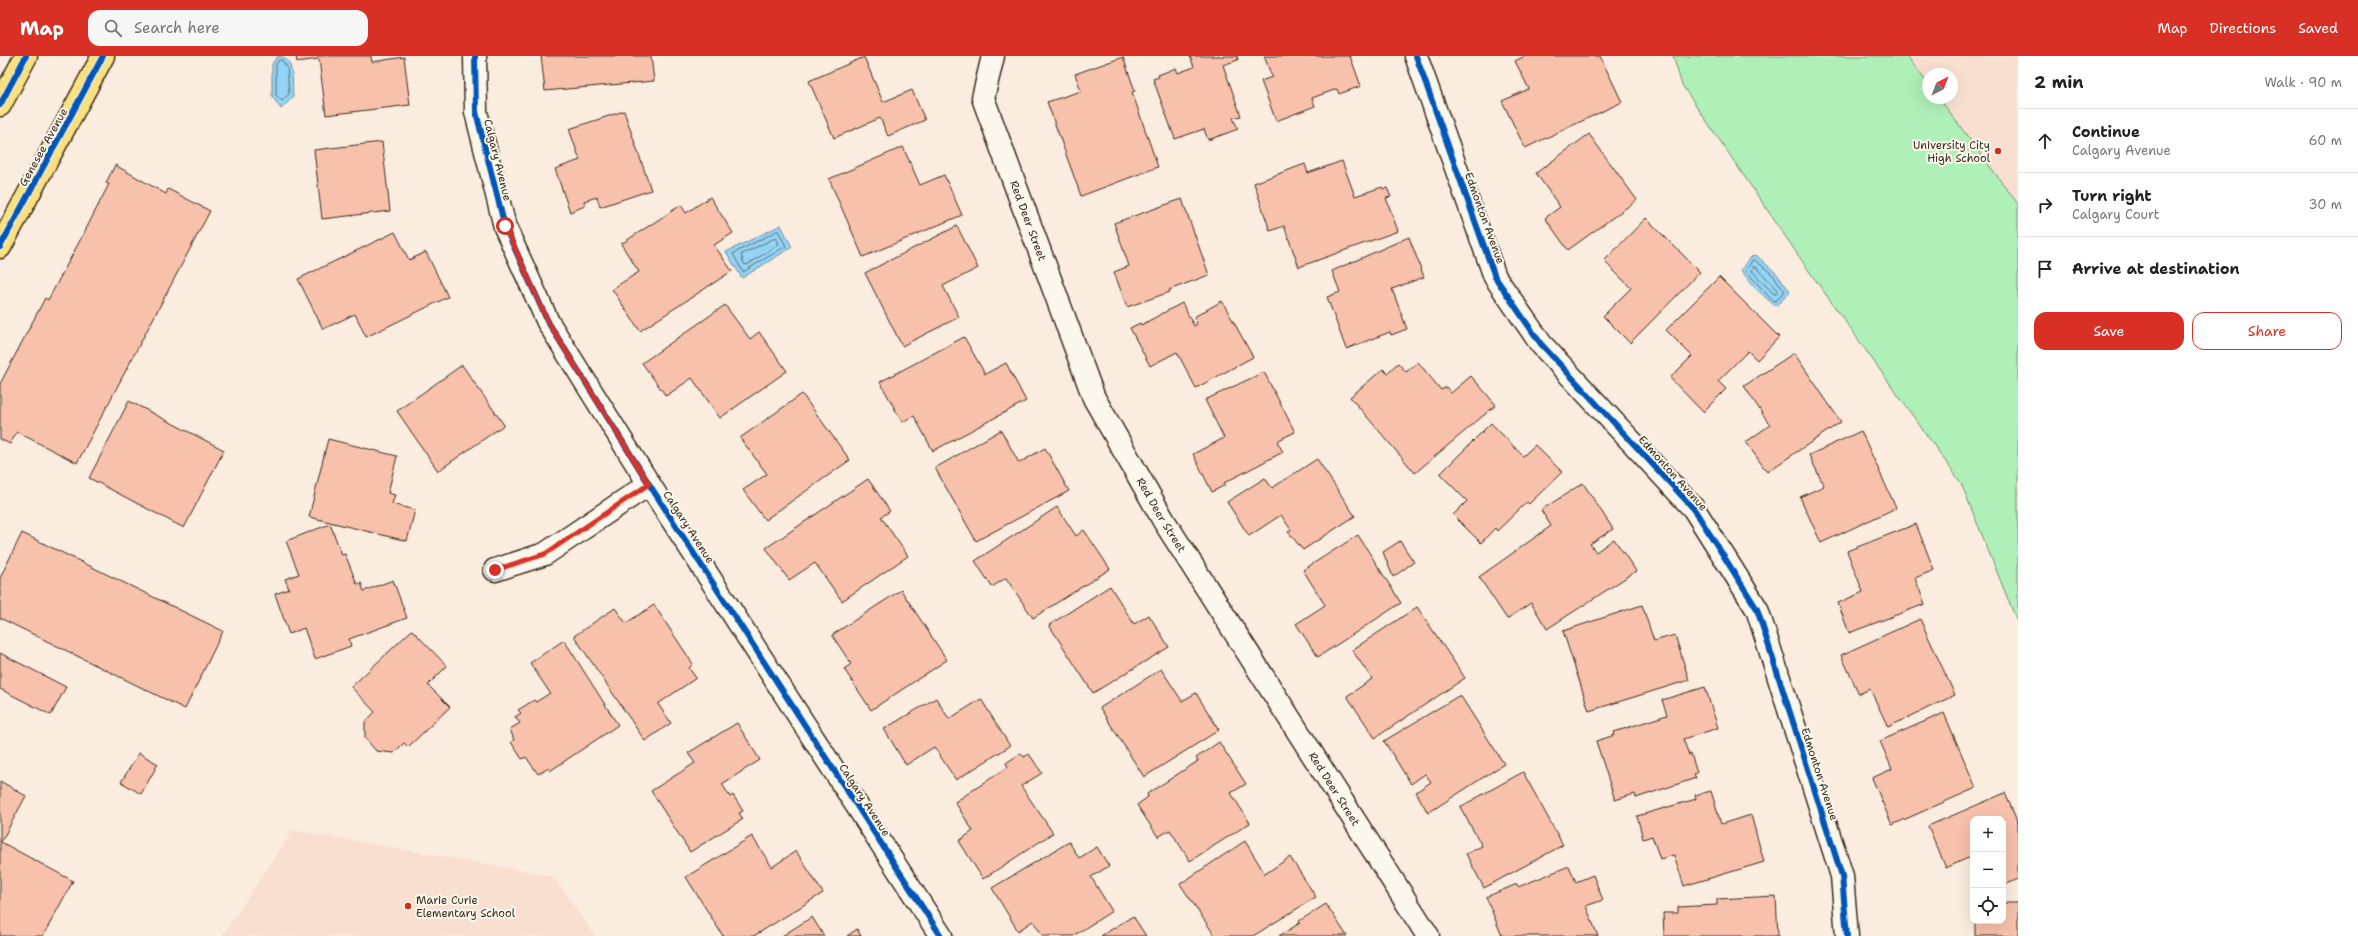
<!DOCTYPE html>
<html lang="en">
<head>
<meta charset="utf-8">
<style>
  :root { --surface:#fff; --page:#f6f6f6; --text:#222; --muted:#767676; --line:#e0e0e0; --accent:#d93025 }
  body { margin:0; font-family:"Shantell Sans",sans-serif; background:var(--page); color:var(--text) }
  .controls { position:absolute; right:12px; bottom:12px; display:grid; overflow:hidden; border-radius:8px; box-shadow:0 4px 16px #0002 }
  .controls button { width:36px; height:36px; display:grid; place-items:center; padding:0; border:0; border-bottom:1px solid var(--line); background:var(--surface); color:var(--text); font:20px sans-serif }
  .compass { position:absolute; left:1922px; top:12px; width:36px; height:36px; border-radius:50%; background:var(--surface); box-shadow:0 4px 16px #0002; rotate:42deg }
  .stop { position:absolute; width:12px; height:12px; margin:-9px; border:3px solid #d93025; border-radius:50%; background:#fff }
  .stop.end { background:#d93025; border-color:#fff; box-shadow:0 1px 4px #0008 }
  .list { margin:0; padding:0; list-style:none }
  h2 { display:flex; justify-content:space-between; align-items:center; height:52px; margin:0; padding:0 16px; font-size:17px }
  h2 small { font-size:13px; font-weight:400; color:var(--muted) }
  .list li { display:grid; grid-template-columns:26px 1fr auto; gap:12px; align-items:center; box-sizing:border-box; height:64px; padding:0 16px; border-top:1px solid var(--line) }
  .list b { display:block; font-size:15px; white-space:nowrap }
  .list p { margin:0; font-size:13px; white-space:nowrap; color:var(--muted) }
  .list em { font-size:13px; font-style:normal; color:var(--muted) }
  .actions { display:flex; gap:8px; padding:12px 16px }
  .actions a { flex:1; padding:9px 0; border:1px solid var(--accent); border-radius:12px; text-align:center; font-size:14px; color:var(--accent) }
  .actions .main { background:var(--accent); color:#fff }
  .icon { flex:none; width:22px; height:22px; fill:none; stroke:currentColor; stroke-width:2; stroke-linecap:round; stroke-linejoin:round }
  .map { position:relative; flex:none; width:2018px; height:880px; overflow:hidden }
  header { display:flex; align-items:center; gap:24px; box-sizing:border-box; height:56px; padding:0 20px; background:var(--accent); color:#fff }
  header strong { font-size:19px }
  nav { display:flex; gap:22px; margin-inline-start:auto; font-size:14px }
  .search { width:280px; height:36px; background:var(--page); display:flex; align-items:center; gap:10px; box-sizing:border-box; padding:0 14px; border-radius:12px; color:var(--muted); font-size:15px }
  main { display:flex }
  aside { flex:1; background:var(--surface) }
  .map>svg:first-child { display:block }
</style>
</head>
<body>
<header>
<strong>Map</strong>
<div class="search"><svg class="icon" aria-label="search" viewBox="0 0 24 24"><circle cx="10" cy="10" r="6"/><path d="M15 15l6 6"/></svg>Search here</div>
<nav><a>Map</a><a>Directions</a><a>Saved</a></nav>
</header>
<main>
<div class="map">
<svg width="2018" height="880" viewBox="0 0 2018 880">
  <rect width="100%" height="100%" fill="#faecdf"/>
  <filter id="ink" filterUnits="userSpaceOnUse"><feTurbulence type="fractalNoise" baseFrequency=".025" numOctaves="2"/><feDisplacementMap in="SourceGraphic" scale="8" xChannelSelector="R" yChannelSelector="G"/><feConvolveMatrix kernelMatrix="1 2 1 2 8 2 1 2 1" color-interpolation-filters="sRGB"/></filter>
  <g filter="url(#ink)">
    <path fill="#f9dfcf" d="M1907 0H2018V148L1939 42H1952V18H1928V28Z
      M293 774 553 820 595 880H222Z"/>
    <path fill="#aff0b8" stroke="#758d6b" d="M1673 0H1907L1928 28V42H1939L2018 148V568L1961 427 1809 215 1682 29Z"/>
    <path fill="#93d3f4" stroke="#708f9e" d="M281 0C295 5 292 28 293 41L281 53 272 40V8L277 1Z
      M781 169 792 191 742 222 726 196Z
      M1756 199 1776 217 1790 235 1789 238 1775 250 1754 231 1741 214 1752 200Z"/>
    <g fill="none" stroke-linecap="round" stroke-linejoin="round">
      <path stroke="#5e6e74" stroke-width="1" d="M279 4H282L287 11 289 38 282 45 276 39V9Z
        M778 175 786 190 743 216 733 198Z
        M776 182 779 188 747 209 744 208 741 199Z
        M1753 204H1755L1773 219 1785 235 1776 245 1772 244 1746 215Z
        M1756 211 1778 234 1776 238H1774L1752 215 1753 211Z"/>
    </g>
    <path fill="#f7c1ab" stroke="#3b2a1e" d="M296 0H371L372 6 404 1 410 49 326 59 319 3 297 6Z
      M541 0H651L654 25 545 35Z
      M1190 0H1237L1238 4 1223 9 1241 60 1233 62 1238 73 1208 84 1204 73 1175 83 1153 23 1159 21 1158 19 1176 12 1178 17 1194 11Z
      M1264 0H1350L1361 30 1339 38 1337 33 1312 42 1315 50 1276 65 1261 25 1272 21Z
      M1525 0H1600L1622 46 1525 92 1502 45 1529 33 1515 5Z
      M864 1 883 46 912 34 925 64 888 80 880 62 834 82 809 25Z
      M1123 1 1135 35 1132 36 1158 111 1081 140 1047 46 1081 35 1075 18Z
      M624 55 651 134 600 151 597 141 584 145 585 150 570 156 555 113 580 104 569 73Z
      M1589 78 1637 144 1568 194 1545 162 1560 151 1536 117Z
      M382 86 390 155 322 163 314 94Z
      M903 91 920 129 944 119 962 159 863 201 829 123Z
      M1342 105 1355 140 1382 131 1383 133 1387 132 1391 141 1386 142 1398 175 1299 211 1284 170 1270 175 1254 127 1305 108 1308 117Z
      M115 109 166 138 168 133 210 155 77 407 17 376 10 388 0 383V328L45 242 48 244 84 177 109 128 106 127Z
      M710 141 733 177 714 189 732 215 640 275 612 233 639 216 621 188 681 149 686 157Z
      M1182 143 1209 219 1169 234 1170 236 1127 251 1114 216 1129 210 1114 167Z
      M1646 162 1700 216 1630 287 1603 260 1631 232 1604 205Z
      M957 170 978 212 943 230 959 261 902 290 865 217Z
      M395 176 409 204 426 196 448 241 366 281 355 258 323 273 298 223Z
      M1409 181 1424 221 1392 233 1407 273 1391 279 1390 276 1346 293 1327 241 1340 236 1332 215Z
      M1719 221 1779 281 1757 304 1748 295 1718 325 1726 333 1703 356 1670 322 1692 300 1666 274Z
      M1222 245 1253 301 1196 332 1177 296 1150 310 1130 272 1140 267 1141 269 1182 247 1194 270 1197 268 1194 261Z
      M725 249 750 283 759 276 787 315 720 362 692 322 666 340 642 307Z
      M964 281 985 318 1006 307 1026 345 933 395 914 360 902 366 880 326Z
      M1794 297 1841 366 1767 416 1746 386 1770 369 1744 330Z
      M1418 306 1441 334 1446 331 1451 337 1471 320 1496 349 1415 417 1350 341 1383 313 1387 317 1398 307 1406 316Z
      M462 309 504 369 438 415 397 355Z
      M1264 316 1295 376 1279 384 1278 387 1283 396 1224 427 1225 429 1212 436 1193 398 1224 382 1205 344Z
      M802 338 850 404 765 464 743 434 767 418 740 382Z
      M129 345 224 394 184 472 89 422Z
      M1491 367 1523 400 1535 389 1562 416 1529 448 1527 446 1497 475 1495 472 1481 487 1453 459 1467 445 1440 418Z
      M1001 374 1019 407 1045 392 1069 435 976 485 935 412Z
      M1861 375 1896 452 1821 487 1800 441 1824 430 1809 399Z
      M328 383 397 400 388 437 395 439 392 448 415 454 407 485 309 461Z
      M1317 403 1355 460 1303 494 1288 476 1291 474 1281 459 1249 480 1227 446 1265 422 1272 432Z
      M868 423 890 455 881 461 908 500 842 545 815 507 789 524 766 492Z
      M1583 427 1613 473 1590 488 1596 496 1614 483 1636 515 1547 573 1531 547 1507 563 1479 521 1551 470 1541 454Z
      M1057 451 1076 480 1084 474 1110 513 1033 562 1006 522 992 531 975 505Z
      M330 468 342 499 345 498 357 528 361 527 364 535 393 524 407 562 349 583 351 590 315 603 304 572 289 578 275 538 289 533 285 523 299 518 286 485Z
      M1916 468 1934 514 1915 522 1925 548 1849 577 1838 547 1863 536 1847 495Z
      M22 477 223 575 185 653 0 562V522Z
      M1358 479 1401 547 1318 601 1296 568 1325 549 1303 514Z
      M1400 485 1414 506 1393 521 1383 496Z
      M1110 530 1134 568 1149 559 1169 591 1093 637 1049 569Z
      M901 534 947 604 871 654 844 613 851 608 832 579Z
      M654 549 693 608 689 612 696 622 658 648 671 667 645 685 574 580 615 552 626 567Z
      M1642 549 1654 585 1675 579 1689 624 1589 655 1563 575Z
      M1417 551 1465 622 1375 682 1347 640 1372 623 1352 594Z
      M1920 563 1955 639 1888 671 1870 633 1859 638 1841 599Z
      M412 574 447 610 428 629 450 651 408 691 404 687 394 697 376 695 365 682V666L375 656 351 631Z
      M564 584 618 669 550 715 549 712 538 718 526 701 522 703 511 686 514 684 510 673 520 667 515 661 521 657 518 654 534 644 536 646 550 637 530 607Z
      M0 597 66 631 51 659 0 633Z
      M1161 613 1182 645 1196 637 1219 674 1144 721 1100 652Z
      M1705 631 1718 672 1683 683 1689 699 1691 698 1697 717 1694 718 1696 722 1636 742 1635 738 1615 744 1596 685 1615 679 1614 676 1667 659 1662 644Z
      M1460 639 1504 708 1428 757 1416 736 1431 726 1425 718 1411 728 1384 685Z
      M936 642 949 663 981 643 1010 690 956 724 934 691 906 709 884 673Z
      M1944 657 1976 732 1892 769 1872 722 1892 713 1880 685Z
      M737 667 760 704 722 728 730 741 733 739 743 755 739 757 743 763 690 796 651 735 695 707 688 697Z
      M1219 686 1246 728 1231 737 1250 767 1190 805 1170 774 1158 781 1137 749 1148 741 1147 738 1198 705 1196 702Z
      M139 697 158 708 141 738 121 726Z
      M1021 697 1024 701 1029 698 1042 717 1021 730 1053 777 983 823 959 785 973 775 955 746 1008 711 1006 707Z
      M1523 716 1563 789 1484 832 1466 798 1482 790 1460 751Z
      M0 725 26 740 1 786 73 825 43 880H0Z
      M1711 735 1721 768 1751 759 1764 806 1684 830 1674 799 1660 803 1652 780 1643 783 1637 760 1696 743 1695 739Z
      M2005 737 2018 767V823L2003 830V763H1973V812L1968 802 1946 812 1928 770Z
      M752 780 772 811 796 795 823 837 754 880H723L686 821Z
      M1245 785 1265 818 1290 801 1316 841 1253 880H1215L1180 828Z
      M1069 786 1079 802 1097 791 1109 810 1091 821 1112 855 1073 880H1043L1033 865 1018 875 992 832Z
      M1569 810 1576 826 1593 819 1603 844 1586 850 1598 880H1502L1486 841 1517 828 1518 831Z
      M1776 840 1778 880H1664L1663 857H1678V851L1717 849V843Z
      M2003 847H2018V880H1975V865H2003Z
      M1326 848 1347 880H1279L1300 867 1299 865Z
      M1133 860 1146 880H1101Z
      M812 861 824 880H782Z
      M857 873 861 880H847Z"/>
    <g fill="none" stroke-linecap="round" stroke-linejoin="round">
      <g stroke="#3b2a1e" stroke-width="25">
        <g id="minor">
          <path d="M475 0 476 56 505 171 548 266 649 428 941 880"/>
          <path id="s1" d="M993 0 983 42 1094 342 1164 465 1428 880"/>
          <path d="M1416 0 1495 221 1541 288 1694 453 1757 553 1842 820 1847 880"/>
          <path d="M495 514 545 498 649 428"/>
        </g>
      </g>
      <g stroke="#3b2a1e" stroke-width="25">
        <path id="primary" d="M0 49 26 0
          M0 191 103 0"/>
      </g>
      <use href="#minor" stroke="#fbf7ec" stroke-width="22"/>
      <use href="#primary" stroke="#f9e181" stroke-width="22"/>
      <g stroke="#fbf7ec" stroke-width="8">
        <path id="cycleway" d="M475 0 476 56 505 171 548 266 649 428 941 880
          M1416 0 1495 221 1541 288 1694 453 1757 553 1842 820 1847 880
          M0 49 26 0
          M0 191 103 0"/>
      </g>
      <use href="#cycleway" stroke="#0057b8" stroke-width="6"/>
    </g>
  </g>
  <g fill="none" stroke-linecap="round" stroke-linejoin="round" filter="url(#ink)">
    <path stroke="#d93025" stroke-width="5" d="M495 514 545 498 649 428 548 266 505 170"/>
  </g>
  <g fill="#c8321e" stroke="#fbf7ec" stroke-width="1.5">
    <circle cx="1998" cy="95" r="4"/>
    <circle cx="408" cy="850" r="4"/>
  </g>
  <g text-anchor="middle" stroke-width="4" stroke-linejoin="round" paint-order="stroke">
    <g font-size="11" fill="#3b2a1e" stroke="#fbf7ec" text-anchor="end">
      <text x="1990" y="93">University City<tspan x="1990" dy="13">High School</tspan></text>
      <text x="416" y="848" text-anchor="start">Marie Curie<tspan x="416" dy="13">Elementary School</tspan></text>
    </g>
    <g font-size="11" fill="#3b2a1e" stroke="#fbf7ec">
      <text transform="translate(43 91) rotate(-61)" y="4">Genesee Avenue</text>
      <text transform="translate(498 104) rotate(76)" y="4">Calgary Avenue</text>
      <text transform="translate(1485 162) rotate(70)" y="4">Edmonton Avenue</text>
      <text dy="4" stroke="none"><textPath href="#s1" startOffset="174">Red Deer Street</textPath></text>
      <text transform="translate(1673 417) rotate(48)" y="4">Edmonton Avenue</text>
      <text dy="4" stroke="none"><textPath href="#s1" startOffset="498">Red Deer Street</textPath></text>
      <text transform="translate(689 471) rotate(57)" y="4">Calgary Avenue</text>
      <text transform="translate(1820 718) rotate(72)" y="4">Edmonton Avenue</text>
      <text dy="4" stroke="none"><textPath href="#s1" startOffset="822">Red Deer Street</textPath></text>
      <text transform="translate(865 744) rotate(57)" y="4">Calgary Avenue</text>
    </g>
  </g>
</svg>
<div class="controls">
<button>+</button>
<button>−</button>
<button><svg class="icon" aria-label="locate" viewBox="0 0 24 24"><circle cx="12" cy="12" r="6"/><path d="M12 2v4M12 18v4M2 12h4M18 12h4"/></svg></button>
</div>
<svg class="compass" viewBox="-18 -18 36 36"><path d="M0-13l5 13h-10z" fill="#e53935"/><path d="M0 13l5-13h-10z" fill="#767676"/></svg>
<div class="stop" style="left:505px;top:170px"></div>
<div class="stop end" style="left:495px;top:514px"></div>
</div>
<aside>
<h2>2 min<small>Walk · 90 m</small></h2>
<ul class="list">
<li><svg class="icon" aria-label="ahead" viewBox="0 0 24 24"><path d="M12 20V5M6 11l6-6 6 6"/></svg><div><b>Continue</b><p>Calgary Avenue</p></div><em>60 m</em></li>
<li><svg class="icon" aria-label="right" viewBox="0 0 24 24"><path d="M7 20v-9h11M14 6l5 5-5 5"/></svg><div><b>Turn right</b><p>Calgary Court</p></div><em>30 m</em></li>
<li><svg class="icon" aria-label="arrive" viewBox="0 0 24 24"><path d="M6 21V4h12l-3 4 3 4H6"/></svg><div><b>Arrive at destination</b></div></li>
</ul>
<div class="actions"><a class="main">Save</a><a>Share</a></div>
</aside>
</main>
</body>
</html>
